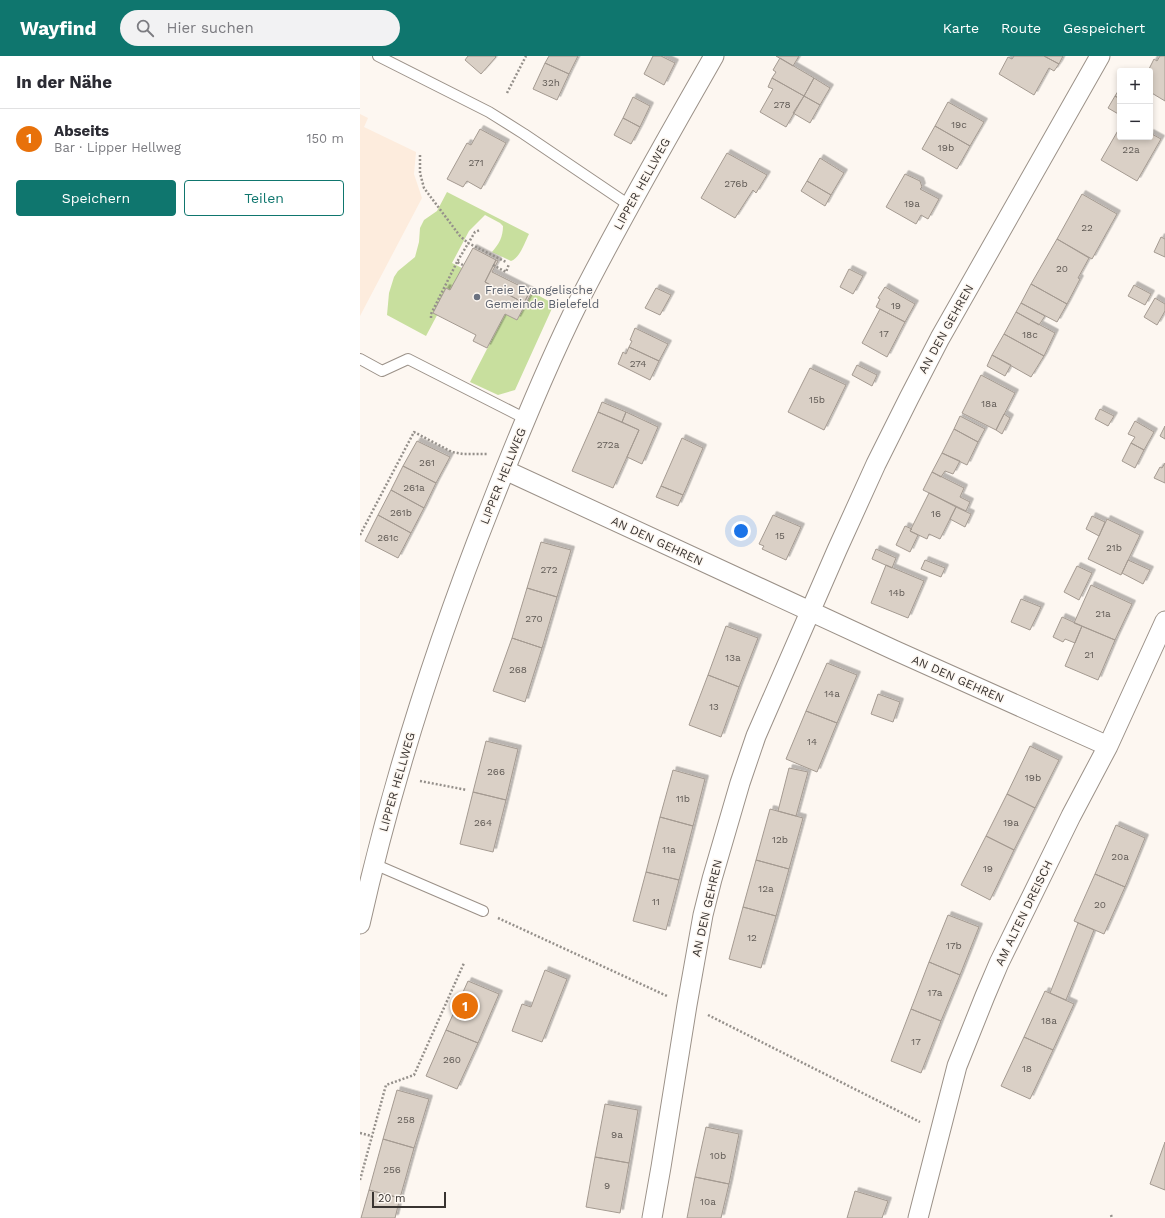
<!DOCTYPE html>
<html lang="de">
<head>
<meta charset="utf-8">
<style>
  :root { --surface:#fff; --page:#f2f2f3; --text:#2b2b33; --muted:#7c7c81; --line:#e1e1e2; --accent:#0f766e }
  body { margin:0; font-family:"Work Sans",sans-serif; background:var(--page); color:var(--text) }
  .controls { position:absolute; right:12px; top:12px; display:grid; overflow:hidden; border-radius:4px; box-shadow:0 2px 6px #0003 }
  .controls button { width:36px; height:36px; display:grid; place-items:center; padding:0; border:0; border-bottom:1px solid var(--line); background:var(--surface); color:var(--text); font:20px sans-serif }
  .scale { position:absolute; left:12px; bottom:10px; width:74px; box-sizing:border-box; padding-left:4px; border:2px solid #393431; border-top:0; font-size:11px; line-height:14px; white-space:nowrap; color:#393431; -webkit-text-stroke:3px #fdf7f1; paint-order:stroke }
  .you { position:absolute; left:381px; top:475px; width:14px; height:14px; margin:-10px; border:3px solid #fff; border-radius:50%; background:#1a73e8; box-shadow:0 0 0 6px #1a73e833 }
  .badge { display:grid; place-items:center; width:26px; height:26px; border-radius:50%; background:var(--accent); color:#fff; font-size:13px; font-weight:700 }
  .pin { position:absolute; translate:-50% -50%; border:2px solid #fff; box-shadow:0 1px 4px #0006 }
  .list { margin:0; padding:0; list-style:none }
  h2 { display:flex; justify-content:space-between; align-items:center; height:52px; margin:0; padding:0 16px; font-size:17px }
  h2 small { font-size:13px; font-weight:400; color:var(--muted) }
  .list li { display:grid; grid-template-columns:26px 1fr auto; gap:12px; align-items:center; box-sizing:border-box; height:60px; padding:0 16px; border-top:1px solid var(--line) }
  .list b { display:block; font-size:15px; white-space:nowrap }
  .list p { margin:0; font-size:13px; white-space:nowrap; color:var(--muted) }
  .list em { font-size:13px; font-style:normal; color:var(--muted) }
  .actions { display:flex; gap:8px; padding:12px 16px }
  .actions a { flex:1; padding:9px 0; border:1px solid var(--accent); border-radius:4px; text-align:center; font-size:14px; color:var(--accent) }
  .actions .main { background:var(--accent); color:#fff }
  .icon { flex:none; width:22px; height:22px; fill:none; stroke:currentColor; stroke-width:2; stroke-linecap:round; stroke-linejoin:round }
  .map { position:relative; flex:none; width:805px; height:1162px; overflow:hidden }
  header { display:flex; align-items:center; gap:24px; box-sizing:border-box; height:56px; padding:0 20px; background:var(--accent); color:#fff }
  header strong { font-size:19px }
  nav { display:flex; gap:22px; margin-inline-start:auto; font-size:14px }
  .search { width:280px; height:36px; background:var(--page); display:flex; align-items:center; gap:10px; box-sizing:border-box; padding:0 14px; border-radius:22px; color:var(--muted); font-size:15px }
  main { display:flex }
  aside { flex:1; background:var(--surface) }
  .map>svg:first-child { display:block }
</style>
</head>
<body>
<header>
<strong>Wayfind</strong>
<div class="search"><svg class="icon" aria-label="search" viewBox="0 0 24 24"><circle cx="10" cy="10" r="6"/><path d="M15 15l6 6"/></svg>Hier suchen</div>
<nav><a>Karte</a><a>Route</a><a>Gespeichert</a></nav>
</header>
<main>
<aside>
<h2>In der Nähe<small></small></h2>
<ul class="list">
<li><span class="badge" style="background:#e8710a">1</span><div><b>Abseits</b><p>Bar · Lipper Hellweg</p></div><em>150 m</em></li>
</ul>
<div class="actions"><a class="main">Speichern</a><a>Teilen</a></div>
</aside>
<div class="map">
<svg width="805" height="1162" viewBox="0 0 805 1162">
  <defs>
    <filter id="shadow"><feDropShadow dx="3.5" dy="-3.5" stdDeviation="0" flood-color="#0004"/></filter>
  </defs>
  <rect width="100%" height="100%" fill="#fdf7f1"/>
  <path fill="#fdecdd" d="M0 58 8 62 4 71 56 96 54 118 62 142 0 260Z"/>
  <path fill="#c8df9e" d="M87 136 169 178C165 186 160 202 151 205L132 196C139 188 143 181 143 170L140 167 125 159 109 175 92 207 102 212 66 280 27 259 29 237 34 221 38 215 55 201 59 186 60 172 64 164 77 155Z
    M172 236 194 248 155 334 138 339 110 326 145 258 157 264Z"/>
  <path fill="#dad0c6" stroke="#a49a91" filter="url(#shadow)" d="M108 0H135L136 1 121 18 105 4Z
    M189 0H218L209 18 185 7Z
    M293 0H301L315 7 304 29 284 18Z
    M416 0H439L433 10Z
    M654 0H684L699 8 694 15 689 12 674 39 639 18 648 1 652 3Z
    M684 0H703L699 8Z
    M800 0H805V45L790 36V19L791 17 790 15H788L794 3 797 5Z
    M420 2 454 22 444 40 412 22 416 16 413 14Z
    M185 7 209 18 197 44 173 33Z
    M412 22 444 40 426 71 400 56 413 33 408 31Z
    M454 22 470 32 460 49 444 40Z
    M760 32V43L755 40Z
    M444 40 460 49 450 67 433 57Z
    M755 40 760 43V59L748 52Z
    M273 41 290 50 280 71 263 62Z
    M588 46 624 66 610 90 575 70Z
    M263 62 280 71 271 88 254 79Z
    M575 70 610 90 597 113 562 93Z
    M760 71V81H790V77L801 83 777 125 741 104Z
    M120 73 146 87 121 133 107 125 103 131 87 123 107 87 111 89Z
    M367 97 407 119 396 137 393 134 375 162 341 142Z
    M460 102 484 117 471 139 447 125Z
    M545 118 560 125 562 131 560 133 579 143 568 163 561 159 556 168 526 151Z
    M447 125 471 139 465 150 441 135Z
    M722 138 757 158 732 203 697 183Z
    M801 181 805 183V201L794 196Z
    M697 183 729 202 718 222 720 223 707 248 671 228Z
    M113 192 136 204 125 226 164 247 170 235 172 236 157 264 145 258 127 292 113 285 116 279 73 257 86 232 90 234Z
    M136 204 138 205 132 216 170 235 164 247 125 226Z
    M489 213 503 220 493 238 480 231Z
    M671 228 707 248 697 266 661 247Z
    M774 229 791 238 785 249 768 240Z
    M525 231 555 248 545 266 516 251 520 243 518 242Z
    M296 232 311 239 300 259 285 252Z
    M795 242 805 248V255L797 269 784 261Z
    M661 247 685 260 679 269 656 256Z
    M520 253 545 266 527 301 502 287Z
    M656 256 695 277 684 300 644 278Z
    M275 272 308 288 299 305 269 291 272 285 270 284Z
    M644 278 684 300 671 321 632 299Z
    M269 291 299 305 290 324 258 308 263 296 266 298Z
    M632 299 651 309 645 320 627 310Z
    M497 309 517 319 512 330 492 319Z
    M450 312 486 329 464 374 428 356Z
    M621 319 655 337 636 374 602 357Z
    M242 346 266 356 262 366 238 356Z
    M740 353 754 360 748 370 735 363Z
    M238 356 279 374 253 432 212 415Z
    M266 356 298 371 282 408 267 401 279 374 262 366Z
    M644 358 650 362 642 378 636 374Z
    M600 360 625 373 618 386 594 373Z
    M775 365 794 376 784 394 771 387 775 381 768 378Z
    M805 370V383L800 380Z
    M594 373 618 386 607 409 582 397Z
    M322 382 343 392 323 439 301 430Z
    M57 385 90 401 76 427 43 410Z
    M771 387 784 394 775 412 762 405Z
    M582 397 600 405 593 418 585 415 581 421 572 416Z
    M805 407V427L794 422 800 411 802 412Z
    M43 410 76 427 64 452 31 434Z
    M572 416 604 432 600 441 610 446 606 455 563 434Z
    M301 430 323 439 318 450 296 441Z
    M31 434 64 452 51 477 18 459Z
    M569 437 596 451 580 483 569 478 567 483 550 475Z
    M596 451 611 458 605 471 590 463Z
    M18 459 51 477 38 502 5 485Z
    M413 459 441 471 426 504 402 493 404 490 399 488Z
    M732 460 745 466 739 480 726 473Z
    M747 463 780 479 761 519 728 503Z
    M545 470 552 473 550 475 558 479 550 496 536 489Z
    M181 486 211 494 197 541 167 532Z
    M516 493 536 502 532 512 512 503Z
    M565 504 585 512 581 521 561 513Z
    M768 504 790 514 783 528 762 517Z
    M526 509 564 525 548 562 511 547Z
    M717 510 732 517 719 544 704 536Z
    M731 529 772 548 755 584 714 567Z
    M167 532 197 541 182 592 152 582Z
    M661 543 681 551 670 574 651 566Z
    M702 561 722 570 715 587 705 583 703 586 693 581Z
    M366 570 398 582 379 631 348 619Z
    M722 570 755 584 738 624 705 610Z
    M152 582 182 592 165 646 133 635Z
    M467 607 497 619 477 667 446 655Z
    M348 619 379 631 361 681 329 669Z
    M518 638 540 646 533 666 511 658Z
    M446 655 477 667 457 716 426 703Z
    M126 685 158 693 146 744 113 736Z
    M670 690 699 704 675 752 647 738Z
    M429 712 448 716 436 760 418 755Z
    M313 714 345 723 333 770 300 761Z
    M113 736 146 744 133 796 100 788Z
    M647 738 675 752 654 794 626 780Z
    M410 753 443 762 429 813 396 804Z
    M300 761 333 770 319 824 286 816Z
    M756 769 785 782 765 831 735 818Z
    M626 780 654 794 630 844 601 829Z
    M396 804 429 813 416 860 383 851Z
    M286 816 319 824 306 874 273 865Z
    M735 818 765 831 744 878 714 865Z
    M383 851 416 860 401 912 369 903Z
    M588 859 619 871 600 919 569 906Z
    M718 867 734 874 706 944 690 937Z
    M569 906 600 919 581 965 551 953Z
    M185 914 207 923 182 986 152 975 162 948 171 951Z
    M108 925 139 938 118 987 86 974Z
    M685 935 714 948 693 994 664 981Z
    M551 953 581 965 561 1017 531 1005Z
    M86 974 118 987 97 1033 66 1020Z
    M664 981 693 994 670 1043 641 1030Z
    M37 1034 69 1043 54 1092 23 1083Z
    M245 1048 278 1054 269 1107 235 1101Z
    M346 1071 379 1078 369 1128 335 1121Z
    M23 1083 54 1092 40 1142 9 1134Z
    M805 1086V1134L790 1128Z
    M235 1101 269 1107 260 1157 226 1151Z
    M335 1121 369 1128 361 1162H327Z
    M9 1134 40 1142 35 1162H1Z
    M495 1135 528 1145 522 1162H487Z"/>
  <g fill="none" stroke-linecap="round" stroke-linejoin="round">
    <g stroke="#9b9188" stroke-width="12">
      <path id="service" d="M18 0 129 56 164 78 269 149
        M0 303 22 315 48 303 166 363
        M14 808 123 855"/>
    </g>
    <g stroke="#9b9188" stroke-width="21">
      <path id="minor" d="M145 414 534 594 748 690
        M0 868C32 725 77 585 131 449 158 380 186 311 219 245 261 162 308 81 354 0
        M292 1162 301 1111 327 949 343 859 352 823 380 727 396 680 477 494 516 408 549 342 580 282 740 0
        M558 1162 597 1010 625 940 639 907 711 760 748 690 805 565"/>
    </g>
    <path stroke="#95908b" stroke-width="2.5" stroke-dasharray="2 2" stroke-linecap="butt" d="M147 37 166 0
      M60 99V117L64 132 100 180 108 187 146 206
      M103 209 97 206 115 176 120 174
      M133 209 146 216 149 208
      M71 262V258L97 206
      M0 479 54 376 92 396 103 398H127
      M60 725 107 734
      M138 862 307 940
      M348 959 560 1066
      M0 1077 12 1080
      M0 1124 26 1029 54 1019 104 907
      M751 1159 752 1162"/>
    <use href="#service" stroke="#fff" stroke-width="10"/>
    <use href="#minor" stroke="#fff" stroke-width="19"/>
  </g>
  <circle fill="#6b7280" stroke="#fdf7f1" stroke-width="1.5" cx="117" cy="241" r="4"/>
  <g text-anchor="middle" stroke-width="3" stroke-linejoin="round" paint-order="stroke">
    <g font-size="10" fill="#615b56">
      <text x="191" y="30">32h</text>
      <text x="422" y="52">278</text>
      <text x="599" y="72">19c</text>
      <text x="586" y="95">19b</text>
      <text x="771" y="97">22a</text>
      <text x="116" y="110">271</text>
      <text x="376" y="131">276b</text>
      <text x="552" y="151">19a</text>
      <text x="727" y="175">22</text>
      <text x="702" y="216">20</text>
      <text x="536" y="253">19</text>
      <text x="524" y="281">17</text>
      <text x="670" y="282">18c</text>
      <text x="278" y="311">274</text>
      <text x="457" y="347">15b</text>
      <text x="629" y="351">18a</text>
      <text x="248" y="392">272a</text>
      <text x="67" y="410">261</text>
      <text x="54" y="435">261a</text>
      <text x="41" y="460">261b</text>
      <text x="576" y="461">16</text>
      <text x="420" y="483">15</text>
      <text x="28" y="485">261c</text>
      <text x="754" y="495">21b</text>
      <text x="189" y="517">272</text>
      <text x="537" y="540">14b</text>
      <text x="743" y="561">21a</text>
      <text x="174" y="566">270</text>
      <text x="729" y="602">21</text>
      <text x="373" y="605">13a</text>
      <text x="158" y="617">268</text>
      <text x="472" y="641">14a</text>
      <text x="354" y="654">13</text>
      <text x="452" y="689">14</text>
      <text x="136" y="719">266</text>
      <text x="673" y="725">19b</text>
      <text x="323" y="746">11b</text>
      <text x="123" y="770">264</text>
      <text x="651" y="770">19a</text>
      <text x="420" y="787">12b</text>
      <text x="309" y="797">11a</text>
      <text x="760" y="804">20a</text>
      <text x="628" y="816">19</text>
      <text x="406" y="836">12a</text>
      <text x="296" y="849">11</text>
      <text x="740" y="852">20</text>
      <text x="392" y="885">12</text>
      <text x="594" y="893">17b</text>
      <text x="575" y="940">17a</text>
      <text x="689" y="968">18a</text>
      <text x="556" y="989">17</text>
      <text x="92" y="1007">260</text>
      <text x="667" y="1016">18</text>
      <text x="46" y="1067">258</text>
      <text x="257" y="1082">9a</text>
      <text x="358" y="1103">10b</text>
      <text x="32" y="1117">256</text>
      <text x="247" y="1133">9</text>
      <text x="348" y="1149">10a</text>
    </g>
    <g font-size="12" fill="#393431" stroke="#fdf7f1">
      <text transform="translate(282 128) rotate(-61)" y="4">LIPPER HELLWEG</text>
      <text transform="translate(586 273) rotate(-61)" y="4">AN DEN GEHREN</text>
      <text transform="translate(143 420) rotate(-68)" y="4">LIPPER HELLWEG</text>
      <text transform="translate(297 485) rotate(25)" y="4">AN DEN GEHREN</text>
      <text transform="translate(598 623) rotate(24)" y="4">AN DEN GEHREN</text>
      <text transform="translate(37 726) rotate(-74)" y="4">LIPPER HELLWEG</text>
      <text transform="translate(347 852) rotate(-77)" y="4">AN DEN GEHREN</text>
      <text transform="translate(664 857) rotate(-64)" y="4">AM ALTEN DREISCH</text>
    </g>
    <g font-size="12" fill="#5b616d" stroke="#fdf7f1" text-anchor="start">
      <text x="125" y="238">Freie Evangelische<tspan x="125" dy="14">Gemeinde Bielefeld</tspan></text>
    </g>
  </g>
</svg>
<div class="controls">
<button>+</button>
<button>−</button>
</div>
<div class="scale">20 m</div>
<div class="you"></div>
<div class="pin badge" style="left:105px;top:950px;background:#e8710a">1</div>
</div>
</main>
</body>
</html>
